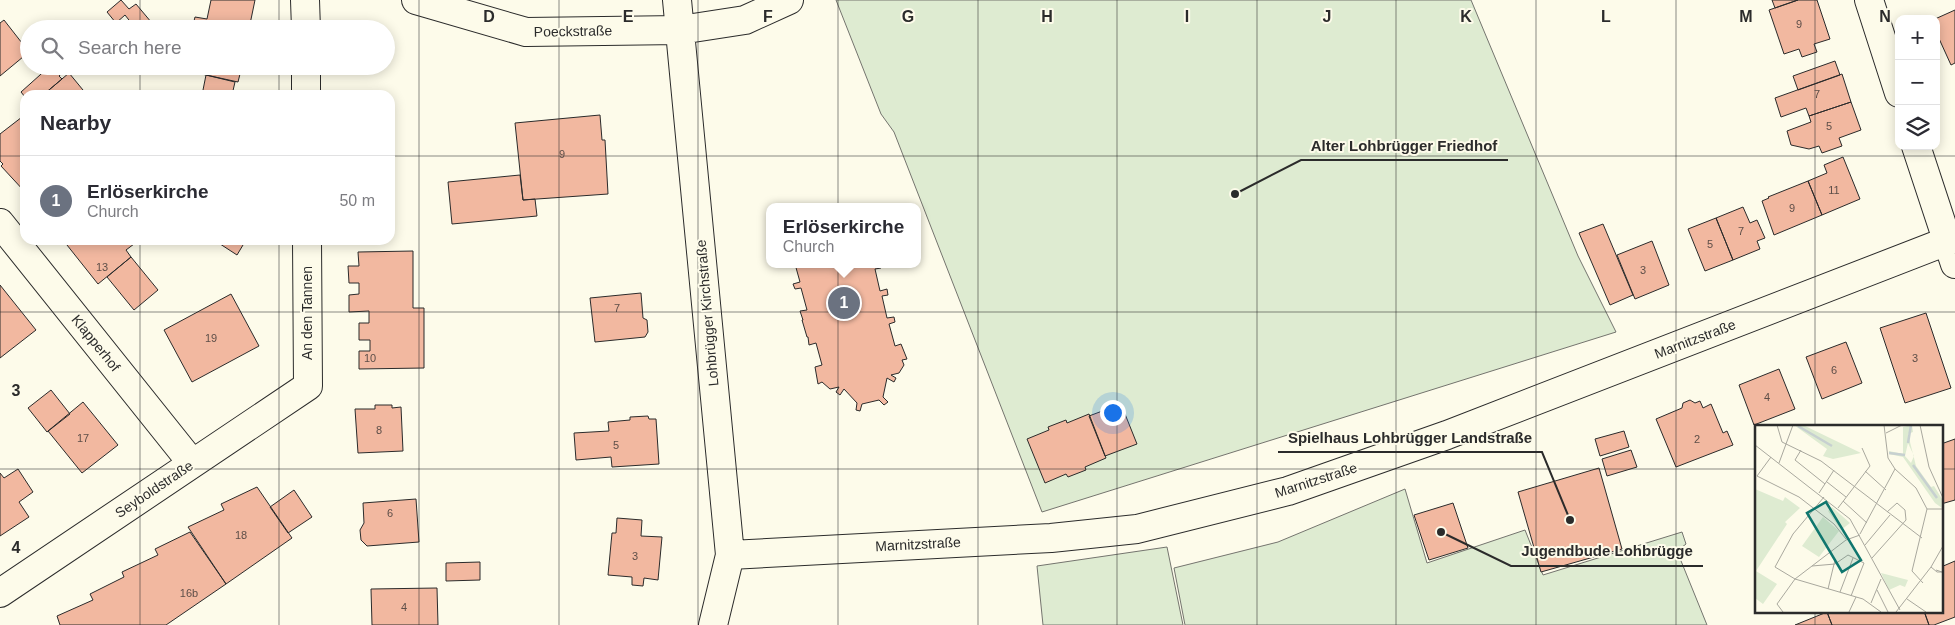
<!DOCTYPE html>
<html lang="en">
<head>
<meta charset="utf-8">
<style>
  :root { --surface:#fff; --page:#f2f2f3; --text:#2b2b33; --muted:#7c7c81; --line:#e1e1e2; --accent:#1a73e8 }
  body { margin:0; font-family:Arial,sans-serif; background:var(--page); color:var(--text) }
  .controls { position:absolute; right:15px; top:15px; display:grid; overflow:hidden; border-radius:10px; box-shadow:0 2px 12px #0003 }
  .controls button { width:45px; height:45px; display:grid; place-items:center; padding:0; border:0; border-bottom:1px solid var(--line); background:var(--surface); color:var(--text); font:25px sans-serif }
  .you { position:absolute; left:1112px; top:412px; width:18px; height:18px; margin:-12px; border:4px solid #fff; border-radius:50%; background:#1a73e8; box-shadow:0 0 0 8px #1a73e833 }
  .badge { display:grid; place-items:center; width:32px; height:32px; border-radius:50%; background:var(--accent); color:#fff; font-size:16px; font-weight:700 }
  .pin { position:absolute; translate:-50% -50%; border:2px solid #fff; box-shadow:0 1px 5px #0006 }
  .popup { position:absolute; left:766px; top:203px; width:155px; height:65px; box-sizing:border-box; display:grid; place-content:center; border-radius:10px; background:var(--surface); filter:drop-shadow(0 1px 4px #0005); font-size:16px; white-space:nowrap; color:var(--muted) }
  .popup b { font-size:19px; color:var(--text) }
  .popup::after { content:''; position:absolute; left:50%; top:100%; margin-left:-10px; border:10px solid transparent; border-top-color:var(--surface) }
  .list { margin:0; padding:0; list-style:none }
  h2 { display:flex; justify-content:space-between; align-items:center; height:65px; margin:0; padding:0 20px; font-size:21px }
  h2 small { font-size:16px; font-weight:400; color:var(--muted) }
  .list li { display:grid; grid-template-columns:32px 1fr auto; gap:15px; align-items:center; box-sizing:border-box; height:90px; padding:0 20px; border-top:1px solid var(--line) }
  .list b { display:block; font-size:19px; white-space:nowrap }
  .list p { margin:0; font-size:16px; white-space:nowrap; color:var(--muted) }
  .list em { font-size:16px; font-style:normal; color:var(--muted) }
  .icon { flex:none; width:28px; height:28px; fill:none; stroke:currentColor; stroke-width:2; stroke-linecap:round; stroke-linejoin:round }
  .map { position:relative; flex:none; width:1955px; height:625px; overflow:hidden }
  .search { position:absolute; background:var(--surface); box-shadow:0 2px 12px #0003; left:20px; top:20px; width:375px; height:55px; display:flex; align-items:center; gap:12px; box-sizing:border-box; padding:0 18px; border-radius:28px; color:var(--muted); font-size:19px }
  .panel { position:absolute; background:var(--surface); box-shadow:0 2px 12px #0003; left:20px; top:90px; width:375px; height:155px; border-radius:15px }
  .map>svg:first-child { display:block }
</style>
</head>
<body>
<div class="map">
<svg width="1955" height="625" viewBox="0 0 1955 625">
  <rect width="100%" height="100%" fill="#fdfbea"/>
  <path fill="#deebd1" stroke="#74746e" d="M836 0H1471L1578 256 1616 332 1042 512 894 132 881 114Z
    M1405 489 1427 563 1525 530 1543 575 1682 532 1686 544 1677 551 1707 625H1185L1174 568 1278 542Z
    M1167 547 1183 625H1043L1037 566Z"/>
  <path fill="#f2b8a0" stroke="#2b2b2b" d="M121 0 129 9 136 4 157 29H136L125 15 116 23 107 12Z
    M211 0H255L249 29H192L195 17 207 19Z
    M1772 0H1798L1775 8Z
    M1798 0H1817L1830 39 1814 44 1817 52 1802 57 1799 49 1784 54 1769 10Z
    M1955 10V63L1951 65 1936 32 1935 19Z
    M4 20 29 52 0 76V23Z
    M1835 61 1840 75 1798 90 1793 76Z
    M50 66H70L59 76 62 79 43 95H25V97L21 92Z
    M176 66H198L197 73 178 69Z
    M198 66H242L238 82 197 73Z
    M69 73 83 90 76 95H43Z
    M1842 74 1851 102 1809 116 1806 108 1781 117 1775 98Z
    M206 75 235 82 232 95H202Z
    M1851 102 1861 130 1839 138 1842 146 1822 153 1819 146 1809 149 1791 145 1787 131 1811 122 1809 116Z
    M600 115 602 140H605L608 194 523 200 515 123Z
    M22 117 25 121V192L1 166 3 164 0 161V134Z
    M1843 157 1860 199 1822 215 1808 181 1827 173 1824 165Z
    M520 175 523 200 535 199 537 216 452 224 448 182Z
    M1808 181 1822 215 1774 235 1762 201 1769 198 1768 197Z
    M1743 207 1750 223 1757 220 1765 238 1757 241 1760 249 1733 260 1716 218Z
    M1716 218 1733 260 1705 271 1688 229Z
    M1603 224 1633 295 1610 305 1579 233Z
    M63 240H131L134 244 126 250 131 257 98 284Z
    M214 240H246L237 255Z
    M1652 241 1669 285 1635 299 1617 255Z
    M413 251V308H424V368L359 369V351H370V340H359V323H369V311L349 312V295L359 294V283H349L348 266H359L358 252Z
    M131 257 158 290 134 310 107 277Z
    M795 264H880L881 268 875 269 880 291 887 289 888 295 882 296 887 318 894 317 895 322 889 324 895 346 901 344 907 359 902 360 904 365 899 373 891 375 896 378 894 382 887 378 883 397 888 402 884 405 879 400 862 404 860 411 856 410 857 403 844 389 840 395 836 392 839 387 830 389 822 382 818 384 815 367 822 365 816 343 809 345 808 337H807L802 320H803L800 311 807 310 801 288 795 289 793 284 800 282Z
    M0 285 36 330 0 358Z
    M641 293 643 318 647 320 648 332 645 337 595 342 590 298Z
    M231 294 259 346 192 382 164 330Z
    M1926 313 1951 388 1905 403 1880 328Z
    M1846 342 1862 383 1822 399 1806 357Z
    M1779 369 1795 409 1754 425 1739 385Z
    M51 390 70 414 47 432 28 408Z
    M1690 400 1695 403 1700 401 1703 408 1711 404 1723 433 1727 431 1733 445 1676 467 1656 419 1682 408 1683 403Z
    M83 402 118 445 82 473 48 431Z
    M1121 404 1137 444 1105 456 1089 416Z
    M375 405H392V408L401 407 403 451 358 453 355 409H375Z
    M1089 414 1106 458 1085 467 1086 470 1068 477 1066 474 1045 483 1027 439 1049 430 1048 427 1066 420 1067 423Z
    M648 416 649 419H656L659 464 612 467 611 457 576 460 574 433 609 431 608 422 630 420V417Z
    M1624 431 1629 447 1600 456 1595 439Z
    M1955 439V500L1941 504V444Z
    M1631 450 1637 467 1607 476 1602 459Z
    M1599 468 1622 549 1541 572 1518 492Z
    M18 469 33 492 19 502 29 517 0 536V473L4 478Z
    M257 487 292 538 226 584 188 527 224 510 221 504Z
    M294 490 312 517 288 533 270 507Z
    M416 499 419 542 367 546 361 540 360 530 364 523 363 503Z
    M1453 503 1468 548 1429 560 1414 515Z
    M617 518 642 520 641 536 662 537 658 580 644 578 643 586 632 585V577L608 575 612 533H616Z
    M190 532 226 584 166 625H60L57 616 93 600 90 594 124 577 122 572 158 555 155 549Z
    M1955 561V617L1934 625H1929L1924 611H1941V567Z
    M480 562V580L446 581V563Z
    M437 588 438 625H372L371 589Z
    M1830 611H1924L1929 625H1832L1827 612Z
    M1827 612 1832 625H1795Z"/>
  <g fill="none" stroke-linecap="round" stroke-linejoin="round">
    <g stroke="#2b2b2b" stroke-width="30">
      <path id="minor" d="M305 0 306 29
        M416 0 526 32 680 30 745 20 789 0
        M677 0 730 555 713 625
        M1869 0 1899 93
        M306 66V95
        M1916 146 1955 264
        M0 223 192 463
        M730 555 1051 538 1137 529 1288 491 1447 435 1955 238
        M0 593 308 386 307 240"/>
    </g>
    <use href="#minor" stroke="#fdfbea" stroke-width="28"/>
  </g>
  <path fill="none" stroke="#2b2b2b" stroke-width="1" stroke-opacity="0.55" d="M140 0V29M279 0V29M419 0V625M559 0V625M698 0V625M838 0V625M978 0V625M1117 0V625M1257 0V625M1396 0V625M1536 0V625M1676 0V625M1815 0V426M140 66V95M279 66V95M0 156H25M390 156H1955M140 240V625M279 240V625M0 312H1955M0 469H1756M1941 469H1955M1815 611V625"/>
  <g text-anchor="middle" stroke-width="4" stroke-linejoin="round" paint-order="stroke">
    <g font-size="11" fill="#5d4e48">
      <text x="1799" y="28">9</text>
      <text x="1817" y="98">7</text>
      <text x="1829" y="130">5</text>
      <text x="562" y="158">9</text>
      <text x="1834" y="194">11</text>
      <text x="1792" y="212">9</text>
      <text x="1741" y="235">7</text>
      <text x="1710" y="248">5</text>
      <text x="102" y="271">13</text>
      <text x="1643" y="274">3</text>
      <text x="617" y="312">7</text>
      <text x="211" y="342">19</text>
      <text x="370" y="362">10</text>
      <text x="1915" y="362">3</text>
      <text x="1834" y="374">6</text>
      <text x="1767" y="401">4</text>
      <text x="379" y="434">8</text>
      <text x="83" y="442">17</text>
      <text x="1697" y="443">2</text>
      <text x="616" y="449">5</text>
      <text x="390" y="517">6</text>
      <text x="241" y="539">18</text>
      <text x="635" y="560">3</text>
      <text x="189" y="597">16b</text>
      <text x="404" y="611">4</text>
    </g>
    <g font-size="14" fill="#2b2b2b" stroke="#fdfbea">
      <text transform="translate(573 31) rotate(-1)" y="5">Poeckstraße</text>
      <text transform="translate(307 313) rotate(-90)" y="5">An den Tannen</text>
      <text transform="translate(707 313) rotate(-95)" y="5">Lohbrügger Kirchstraße</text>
      <text transform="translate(1695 339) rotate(-21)" y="5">Marnitzstraße</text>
      <text transform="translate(96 343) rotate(51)" y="5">Klapperhof</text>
      <text transform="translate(1316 480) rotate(-18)" y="5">Marnitzstraße</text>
      <text transform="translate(154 489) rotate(-34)" y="5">Seyboldstraße</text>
      <text transform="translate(918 544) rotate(-3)" y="5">Marnitzstraße</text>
    </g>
  </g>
  <g transform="translate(1755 425)">
    <rect width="188" height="188" fill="#fdfbea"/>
    <path d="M39 0H48L106 28 78 34 68 31 72 24ZM157 0 158 7 153 9 161 41 176 62 179 61 187 74V83L180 78 148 32 134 29V26L148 29V2ZM153 18 159 31 156 38 150 31ZM0 64 28 76 30 72 45 83 30 97 32 99 1 146 22 159 8 179 0 173ZM77 82 95 98 86 105 73 86ZM68 92 84 106 64 132 47 121ZM126 148 153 155 150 162 145 160 134 165Z" fill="#deebd1" fill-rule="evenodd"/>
    <path fill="none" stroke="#c7d0d0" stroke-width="2.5" d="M43 1 77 21M153 18 156 0M134 28 150 30M158 40 182 73"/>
    <path fill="none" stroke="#a9a89e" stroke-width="1" d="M22 0 27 17 66 36 167 113M129 0 133 33 140 44 161 63 172 84 157 146 168 158M165 0 174 42 188 73M131 8 147 0M0 20 95 94 145 185M46 25 40 35 70 59M24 38 38 0M110 46 131 65M2 51 44 72 79 99 91 114M2 51 16 32M72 57 91 72M64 68 79 45M69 72 38 109 20 142 40 154 108 174 126 187M88 76 112 98M83 83 115 41 107 23M172 84H188M105 109 140 44M110 120 135 90M72 122 80 135 73 164M117 133 151 95 150 85 142 78 132 87M57 141 80 139 93 130 109 138 96 171M176 142 182 147H187L181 145M122 165 133 187M85 167 98 133M152 174 171 187M116 178 126 154M28 187 22 179 40 154 91 115 105 110M94 187 101 172M141 187 176 142 188 121"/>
    <path fill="#0f766e" fill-opacity="0.15" stroke="#0f766e" stroke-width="2.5" d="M71 77 106 135 87 147 52 88Z"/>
    <rect width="188" height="188" fill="none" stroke="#2b2b2b" stroke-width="2.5"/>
  </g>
  <g font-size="16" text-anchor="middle" font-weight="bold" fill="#2b2b2b" stroke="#fdfbea" stroke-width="4" stroke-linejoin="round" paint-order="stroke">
    <text x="489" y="22">D</text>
    <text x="628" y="22">E</text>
    <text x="768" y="22">F</text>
    <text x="908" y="22">G</text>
    <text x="1047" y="22">H</text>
    <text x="1187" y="22">I</text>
    <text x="1327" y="22">J</text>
    <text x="1466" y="22">K</text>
    <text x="1606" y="22">L</text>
    <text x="1746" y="22">M</text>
    <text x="1885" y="22">N</text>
    <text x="16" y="396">3</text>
    <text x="16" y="553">4</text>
  </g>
  <path fill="none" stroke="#2b2b2b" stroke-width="2" d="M1235 194L1301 160H1508M1570 520L1542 452H1278M1441 532L1511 566H1703"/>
  <g fill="#2b2b2b" stroke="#fdfbea" stroke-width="2">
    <circle cx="1235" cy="194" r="5"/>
    <circle cx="1570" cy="520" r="5"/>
    <circle cx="1441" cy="532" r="5"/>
  </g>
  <g font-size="15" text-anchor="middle" font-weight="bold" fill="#2b2b2b" stroke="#fdfbea" stroke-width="4" stroke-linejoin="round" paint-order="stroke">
    <text x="1404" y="151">Alter Lohbrügger Friedhof</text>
    <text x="1410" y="443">Spielhaus Lohbrügger Landstraße</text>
    <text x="1607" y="556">Jugendbude Lohbrügge</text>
  </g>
</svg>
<div class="controls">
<button>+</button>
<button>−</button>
<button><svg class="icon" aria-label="layers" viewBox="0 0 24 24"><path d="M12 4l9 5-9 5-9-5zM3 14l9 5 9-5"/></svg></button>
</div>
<div class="you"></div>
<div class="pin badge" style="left:844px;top:303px;background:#6b7280">1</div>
<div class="popup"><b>Erlöserkirche</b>Church</div>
<div class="search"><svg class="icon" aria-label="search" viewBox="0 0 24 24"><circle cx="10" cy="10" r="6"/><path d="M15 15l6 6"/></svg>Search here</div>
<section class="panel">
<h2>Nearby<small></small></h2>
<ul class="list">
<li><span class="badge" style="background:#6b7280">1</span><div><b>Erlöserkirche</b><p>Church</p></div><em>50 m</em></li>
</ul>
</section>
</div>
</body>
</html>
